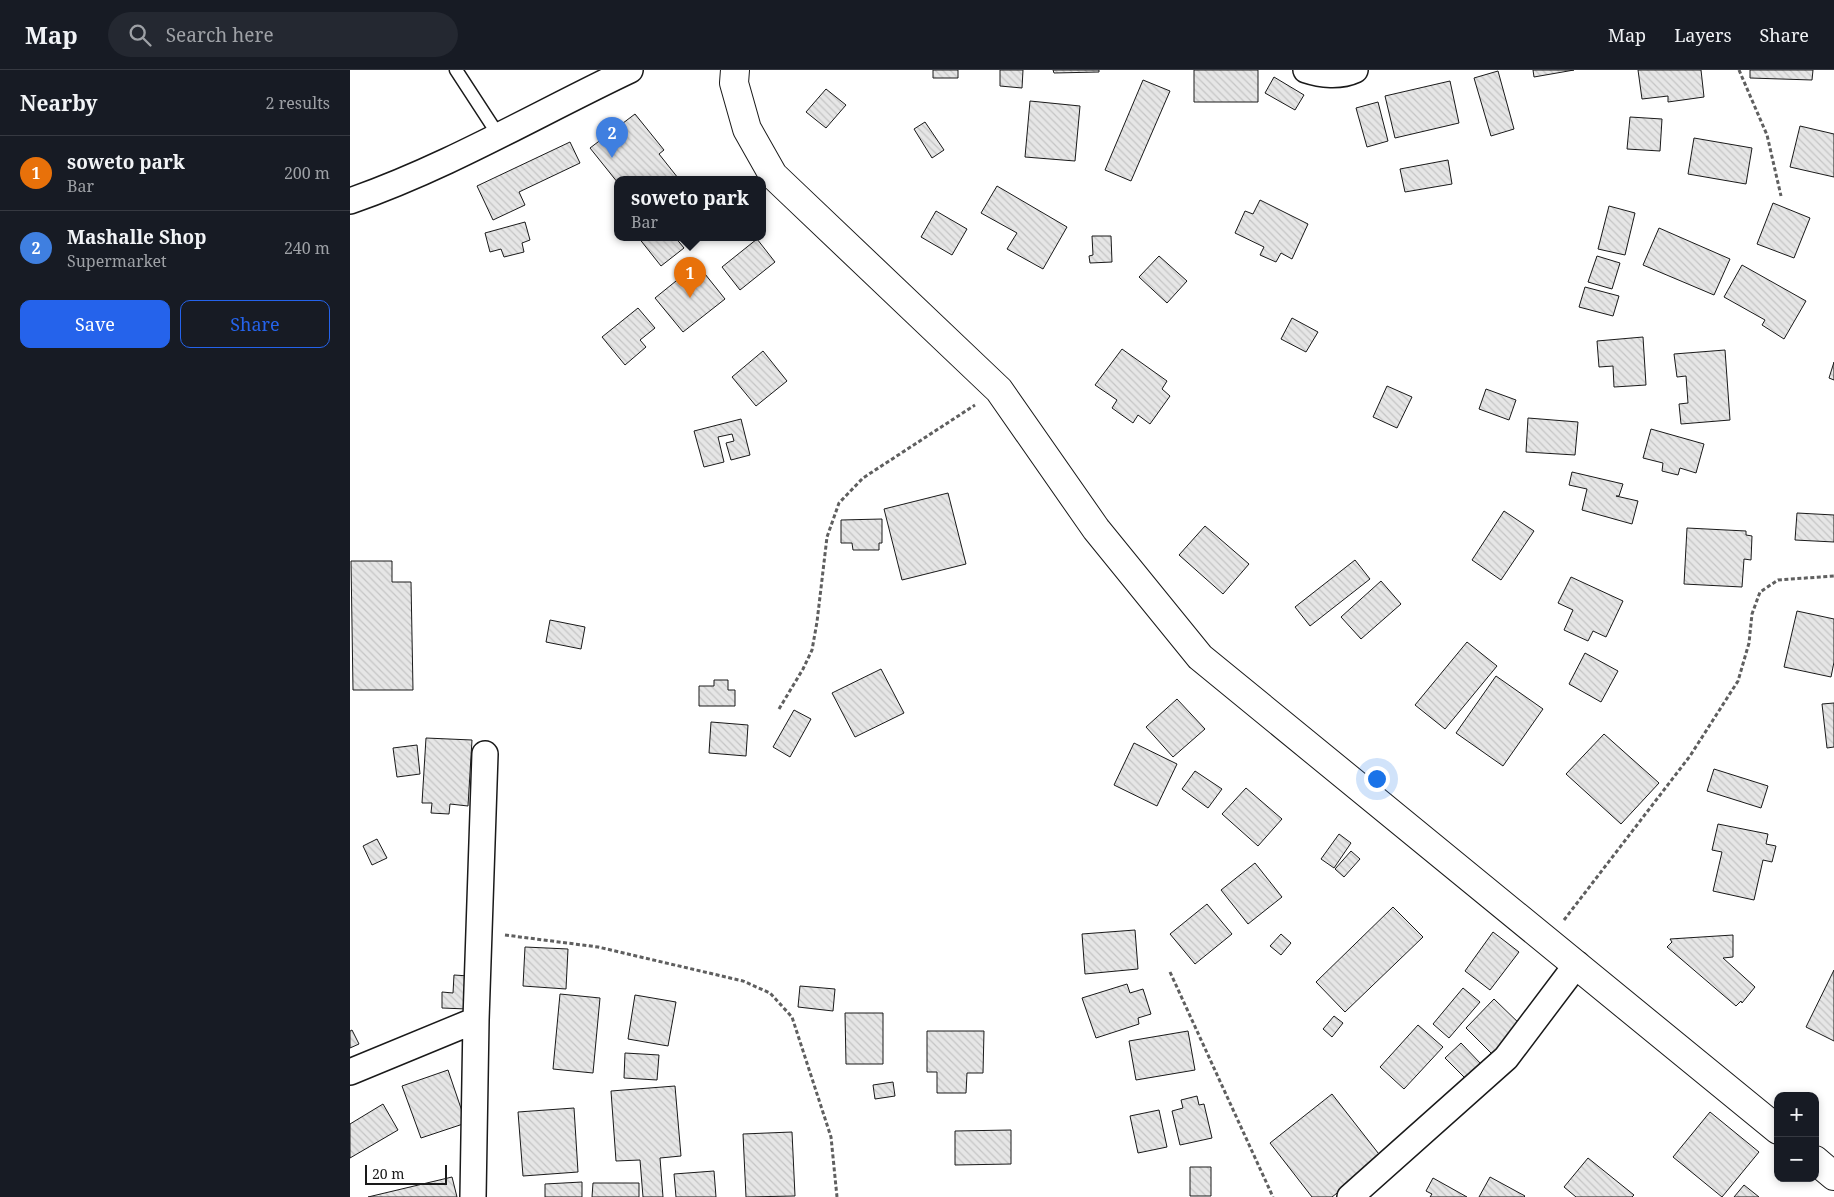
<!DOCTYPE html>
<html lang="en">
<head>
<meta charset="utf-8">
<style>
  :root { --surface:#171b24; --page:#242831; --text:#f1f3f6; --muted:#9ea1a6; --line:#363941; --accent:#2563eb }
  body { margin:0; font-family:"Noto Serif",serif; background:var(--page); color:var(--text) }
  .controls { position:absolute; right:15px; bottom:15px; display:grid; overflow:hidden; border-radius:10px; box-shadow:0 2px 8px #0003 }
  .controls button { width:45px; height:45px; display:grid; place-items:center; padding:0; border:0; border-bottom:1px solid var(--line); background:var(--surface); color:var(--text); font:25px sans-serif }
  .scale { position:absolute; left:15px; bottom:12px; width:82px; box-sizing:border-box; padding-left:5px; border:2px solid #1a1a1a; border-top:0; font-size:14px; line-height:18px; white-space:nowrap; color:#1a1a1a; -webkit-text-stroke:4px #fff; paint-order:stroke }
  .you { position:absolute; left:1026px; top:708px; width:18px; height:18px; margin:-12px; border:4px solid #fff; border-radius:50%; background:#1a73e8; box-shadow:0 0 0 8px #1a73e833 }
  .badge { display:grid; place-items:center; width:32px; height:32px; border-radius:50%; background:var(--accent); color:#fff; font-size:16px; font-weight:700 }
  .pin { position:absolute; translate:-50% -41px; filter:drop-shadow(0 1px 2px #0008) }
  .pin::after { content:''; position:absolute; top:26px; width:18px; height:15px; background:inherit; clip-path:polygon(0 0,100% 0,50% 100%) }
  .popup { position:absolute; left:264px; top:106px; width:152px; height:65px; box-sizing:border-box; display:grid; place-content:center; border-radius:10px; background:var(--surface); filter:drop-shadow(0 1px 4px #0005); font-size:16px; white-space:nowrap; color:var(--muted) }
  .popup b { font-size:19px; color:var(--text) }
  .popup::after { content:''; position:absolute; left:50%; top:100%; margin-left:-10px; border:10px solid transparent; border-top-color:var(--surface) }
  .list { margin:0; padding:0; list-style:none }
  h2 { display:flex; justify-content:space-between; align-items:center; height:65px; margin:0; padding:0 20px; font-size:21px }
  h2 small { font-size:16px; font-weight:400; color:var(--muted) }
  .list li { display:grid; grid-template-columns:32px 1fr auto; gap:15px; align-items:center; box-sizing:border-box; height:75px; padding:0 20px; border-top:1px solid var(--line) }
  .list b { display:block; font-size:19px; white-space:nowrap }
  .list p { margin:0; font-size:16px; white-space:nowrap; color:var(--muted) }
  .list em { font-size:16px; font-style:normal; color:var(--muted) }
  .actions { display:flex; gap:10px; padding:15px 20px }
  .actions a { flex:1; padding:11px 0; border:1px solid var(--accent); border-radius:10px; text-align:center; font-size:18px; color:var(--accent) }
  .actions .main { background:var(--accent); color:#fff }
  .icon { flex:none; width:28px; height:28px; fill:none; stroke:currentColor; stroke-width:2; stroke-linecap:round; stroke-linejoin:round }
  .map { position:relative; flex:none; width:1484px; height:1127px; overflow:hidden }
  header { display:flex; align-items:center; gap:30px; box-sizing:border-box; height:70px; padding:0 25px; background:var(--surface); border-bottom:1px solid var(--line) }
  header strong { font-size:24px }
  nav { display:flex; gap:28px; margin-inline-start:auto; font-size:18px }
  .search { width:350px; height:45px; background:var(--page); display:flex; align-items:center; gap:12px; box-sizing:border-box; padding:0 18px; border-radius:28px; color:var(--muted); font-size:19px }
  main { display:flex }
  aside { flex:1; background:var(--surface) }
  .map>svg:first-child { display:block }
</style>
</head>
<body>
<header>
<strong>Map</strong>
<div class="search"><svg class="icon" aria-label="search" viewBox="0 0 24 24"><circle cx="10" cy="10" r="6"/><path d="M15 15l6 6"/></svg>Search here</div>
<nav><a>Map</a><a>Layers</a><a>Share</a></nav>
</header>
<main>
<aside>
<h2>Nearby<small>2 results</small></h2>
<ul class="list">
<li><span class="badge" style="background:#e8710a">1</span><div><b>soweto park</b><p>Bar</p></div><em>200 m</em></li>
<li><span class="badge" style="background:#3f7fe0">2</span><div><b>Mashalle Shop</b><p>Supermarket</p></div><em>240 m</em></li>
</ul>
<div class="actions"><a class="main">Save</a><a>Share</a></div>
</aside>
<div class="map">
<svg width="1484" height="1127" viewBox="0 0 1484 1127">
  <defs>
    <pattern id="building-back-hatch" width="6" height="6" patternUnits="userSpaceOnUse" patternTransform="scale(1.25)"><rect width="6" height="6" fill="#e6e6e6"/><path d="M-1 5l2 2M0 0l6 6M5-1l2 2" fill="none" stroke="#c5c5c5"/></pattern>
  </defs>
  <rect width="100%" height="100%" fill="#fff"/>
  <path fill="url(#building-back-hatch)" stroke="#1a1a1a" d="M583 0H608V8H583Z
    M650 0H673L672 18 650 16Z
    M703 0H749V2L704 3Z
    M844 0H908V32H844Z
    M1183 0H1224L1184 7Z
    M1288 0H1351L1354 27 1318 32V26L1292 29Z
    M1400 0H1463L1462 10 1400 8Z
    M1148 1 1164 59 1141 66 1124 8Z
    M924 7 954 25 945 40 915 23Z
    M793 10 820 21 781 111 755 100Z
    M1100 11 1109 53 1045 68 1035 26Z
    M476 19 496 35 476 58 456 42Z
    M680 31 730 36 725 91 675 87Z
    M1028 32 1038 71 1017 77 1006 38Z
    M285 44 314 80 309 84 328 108 326 109H268V113L240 78Z
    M1280 47 1312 49 1310 81 1277 79Z
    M575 52 594 80 582 88 564 59Z
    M1450 56 1484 64V107L1440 97Z
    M1344 68 1402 78 1396 114 1338 104Z
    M220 72 230 93 169 122 175 135 143 150 127 116Z
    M1098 90 1102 114 1055 122 1050 99Z
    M647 116 717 157 693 199 657 179 667 163 631 143Z
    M910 130 958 154 942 189 931 183 926 192 910 185 914 177 885 163 895 141 903 144Z
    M1423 133 1460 148 1444 188 1407 174Z
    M1259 136 1285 143 1275 185 1248 179Z
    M586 141 617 159 602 185 571 167Z
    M175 152 180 170 172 173 174 182 154 187 151 179 140 182 135 163Z
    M1309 158 1380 189 1364 225 1293 195Z
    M742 166H761L762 192 740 193 739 186 743 185Z
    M288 167H325L334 178 311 196Z
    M407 169 425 192 390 220 372 197Z
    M809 186 837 211 817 233 789 207Z
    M1247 186 1270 193 1262 219 1238 212Z
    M347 194 375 229 333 262 305 228Z
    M1392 195 1456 231 1434 269 1412 255 1415 250 1374 227Z
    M1235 217 1269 226 1263 246 1229 237Z
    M288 238 305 258 290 270 296 277 275 295 252 267Z
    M942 248 968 262 956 282 931 269Z
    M1293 267 1296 315 1264 317 1263 296 1249 297 1247 271Z
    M772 279 817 311 812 319 820 326 800 354 788 345 783 353 762 338 767 330 745 315Z
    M1375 280 1380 350 1331 354 1329 334 1338 333 1336 306 1327 307 1324 284Z
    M413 281 437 311 406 336 382 307Z
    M1484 292V310L1479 308Z
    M1037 316 1062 327 1047 358 1023 347Z
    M1136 319 1166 330 1159 350 1129 339Z
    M1178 348 1228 352 1225 385 1176 382Z
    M391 349 400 385 381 390 376 373 384 371 382 364 368 367 374 392 354 397 344 361Z
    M1301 359 1354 374 1346 403 1330 398 1328 405 1312 401 1313 393 1293 388Z
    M1222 402 1273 414 1269 426H1266L1288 431 1282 454 1232 440 1237 419 1219 415Z
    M598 423 616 494 552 510 534 439Z
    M1154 441 1184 461 1151 510 1122 490Z
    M1447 443 1484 445V472L1445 470Z
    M532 449V473H529V480H503L502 473H491V450Z
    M855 456 899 494 873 524 829 485Z
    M1337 458 1396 461V465L1402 466 1401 490 1394 489 1392 517 1334 514Z
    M1005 490 1020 509 960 556 945 537Z
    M1 491H42V512H61L63 620H3Z
    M1221 507 1273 531 1256 567 1243 561 1238 571 1214 560 1223 540 1208 533Z
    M1031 511 1051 534 1011 569 991 547Z
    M1447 541 1484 549V592L1481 607 1434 597Z
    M200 550 235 557 231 579 196 572Z
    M1117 572 1147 596 1095 659 1065 635Z
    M1235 583 1268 601 1251 632 1219 614Z
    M531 599 554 643 505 667 482 623Z
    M1146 606 1193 639 1153 696 1106 663Z
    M364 610H378V620H385V636H349V616H364Z
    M827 629 855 659 823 687 796 657Z
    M1484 633V677L1477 678 1472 634Z
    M444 640 461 649 440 687 423 677Z
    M361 652 398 655 396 686 359 683Z
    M1254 664 1309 713 1271 754 1216 704Z
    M76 668 122 670 118 736 100 734 99 744 81 743 82 733H72Z
    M784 673 827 694 807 736 764 715Z
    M67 675 70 704 47 707 43 678Z
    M1364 699 1418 716 1411 738 1357 721Z
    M845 701 872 719 858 738 832 719Z
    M896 718 932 749 908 776 872 744Z
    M1368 754 1418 764 1416 774 1426 776 1422 792 1413 790 1404 830 1363 821 1372 782 1362 780Z
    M989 764 1001 773 984 798 971 789Z
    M27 769 37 788 22 795 13 776Z
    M1001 781 1010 789 994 807 985 799Z
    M905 793 932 827 898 854 871 820Z
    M857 834 882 864 845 894 820 864Z
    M1043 837 1073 867 995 942 966 912Z
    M785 860 788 899 735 904 732 864Z
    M1143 862 1169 882 1140 920 1115 901Z
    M931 864 941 873 931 885 920 876Z
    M1383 865V887L1373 888 1405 917 1392 933 1391 931 1386 936 1317 877 1322 872 1320 869Z
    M175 877 218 879 216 919 173 916Z
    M1484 900V971L1456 957Z
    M104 905 119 906 117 939 92 938V922L103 923Z
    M777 914 780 923 793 919 801 944 788 948 789 954 746 968 732 928Z
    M450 916 485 919 483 941 448 937Z
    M1113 918 1130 932 1099 968 1083 954Z
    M210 924 250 928 243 1003 203 999Z
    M285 925 326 932 318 976 278 969Z
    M1144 929 1173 957 1144 986 1116 958Z
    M495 943H533V994H496Z
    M984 946 993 953 982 967 973 959Z
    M1068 955 1093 977 1054 1019 1030 997Z
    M2 960 9 974 0 978V961Z
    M577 961H634L633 1003H617L616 1023H587V1002H577Z
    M838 961 845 1000 786 1010 779 971Z
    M1111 973 1131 994 1116 1009 1095 988Z
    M275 983 309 985 307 1010 274 1008Z
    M98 1000 116 1053 71 1068 52 1016Z
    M543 1012 545 1026 525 1029 523 1015Z
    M325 1016 331 1086 310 1088 313 1127H293L290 1090 266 1091 261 1021Z
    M982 1024 1032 1088 982 1127H962L920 1073Z
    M847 1026 849 1035 854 1034 862 1068 830 1075 822 1041 833 1038 831 1030Z
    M33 1034 48 1060 0 1088V1054Z
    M224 1038 228 1102 173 1106 168 1042Z
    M809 1040 817 1077 788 1083 780 1046Z
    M1360 1042 1409 1082 1372 1127 1323 1087Z
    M661 1060V1094L605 1095V1061Z
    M442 1062 445 1126 396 1127 393 1064Z
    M1238 1088 1284 1125 1282 1127H1226L1214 1117Z
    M840 1097H861V1126H840Z
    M364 1101 366 1127H326L324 1104Z
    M102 1107 107 1127H18Z
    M1140 1107 1175 1126 1174 1127H1129Z
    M1083 1108 1117 1127H1080L1082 1124 1076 1121Z
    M232 1112V1127H195V1114Z
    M243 1113H289V1127H242Z
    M1394 1115 1409 1127H1384Z"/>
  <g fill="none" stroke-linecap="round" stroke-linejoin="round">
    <g stroke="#1a1a1a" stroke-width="15">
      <path id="lane" d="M106 0 149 66"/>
    </g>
    <g stroke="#1a1a1a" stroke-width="28">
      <path id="street" d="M956 0C971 5 990 7 1005 0
        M0 131C98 97 187 44 280 0
        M0 1002 126 950
        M123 1127 126 950 135 684
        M1000 1127 1156 988 1227 894"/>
    </g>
    <g stroke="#1a1a1a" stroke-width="30">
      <path id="secondary" d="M385 0 384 13 397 59 423 105 649 320 746 459 850 587 1428 1060
        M1465 1090 1484 1106"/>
    </g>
    <path stroke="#5f5f5f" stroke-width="3" stroke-dasharray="4 2.5" stroke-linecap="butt" d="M1389 0 1417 65 1431 126
      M429 639 453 599 462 580 467 552 477 467 489 433 513 408 625 335
      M1214 850 1340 686 1388 611 1399 573 1402 544 1410 522 1428 510 1484 506
      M155 865 248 877 393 911 420 923 442 947 481 1067 487 1127
      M820 902 923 1127"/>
    <use href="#lane" stroke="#fff" stroke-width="12"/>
    <use href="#street" stroke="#fff" stroke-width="25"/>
    <use href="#secondary" stroke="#fff" stroke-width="28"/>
  </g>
</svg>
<div class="controls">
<button>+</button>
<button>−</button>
</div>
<div class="scale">20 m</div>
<div class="you"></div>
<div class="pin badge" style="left:340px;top:228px;background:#e8710a">1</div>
<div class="popup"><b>soweto park</b>Bar</div>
<div class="pin badge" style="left:262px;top:88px;background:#3f7fe0">2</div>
</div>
</main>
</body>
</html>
